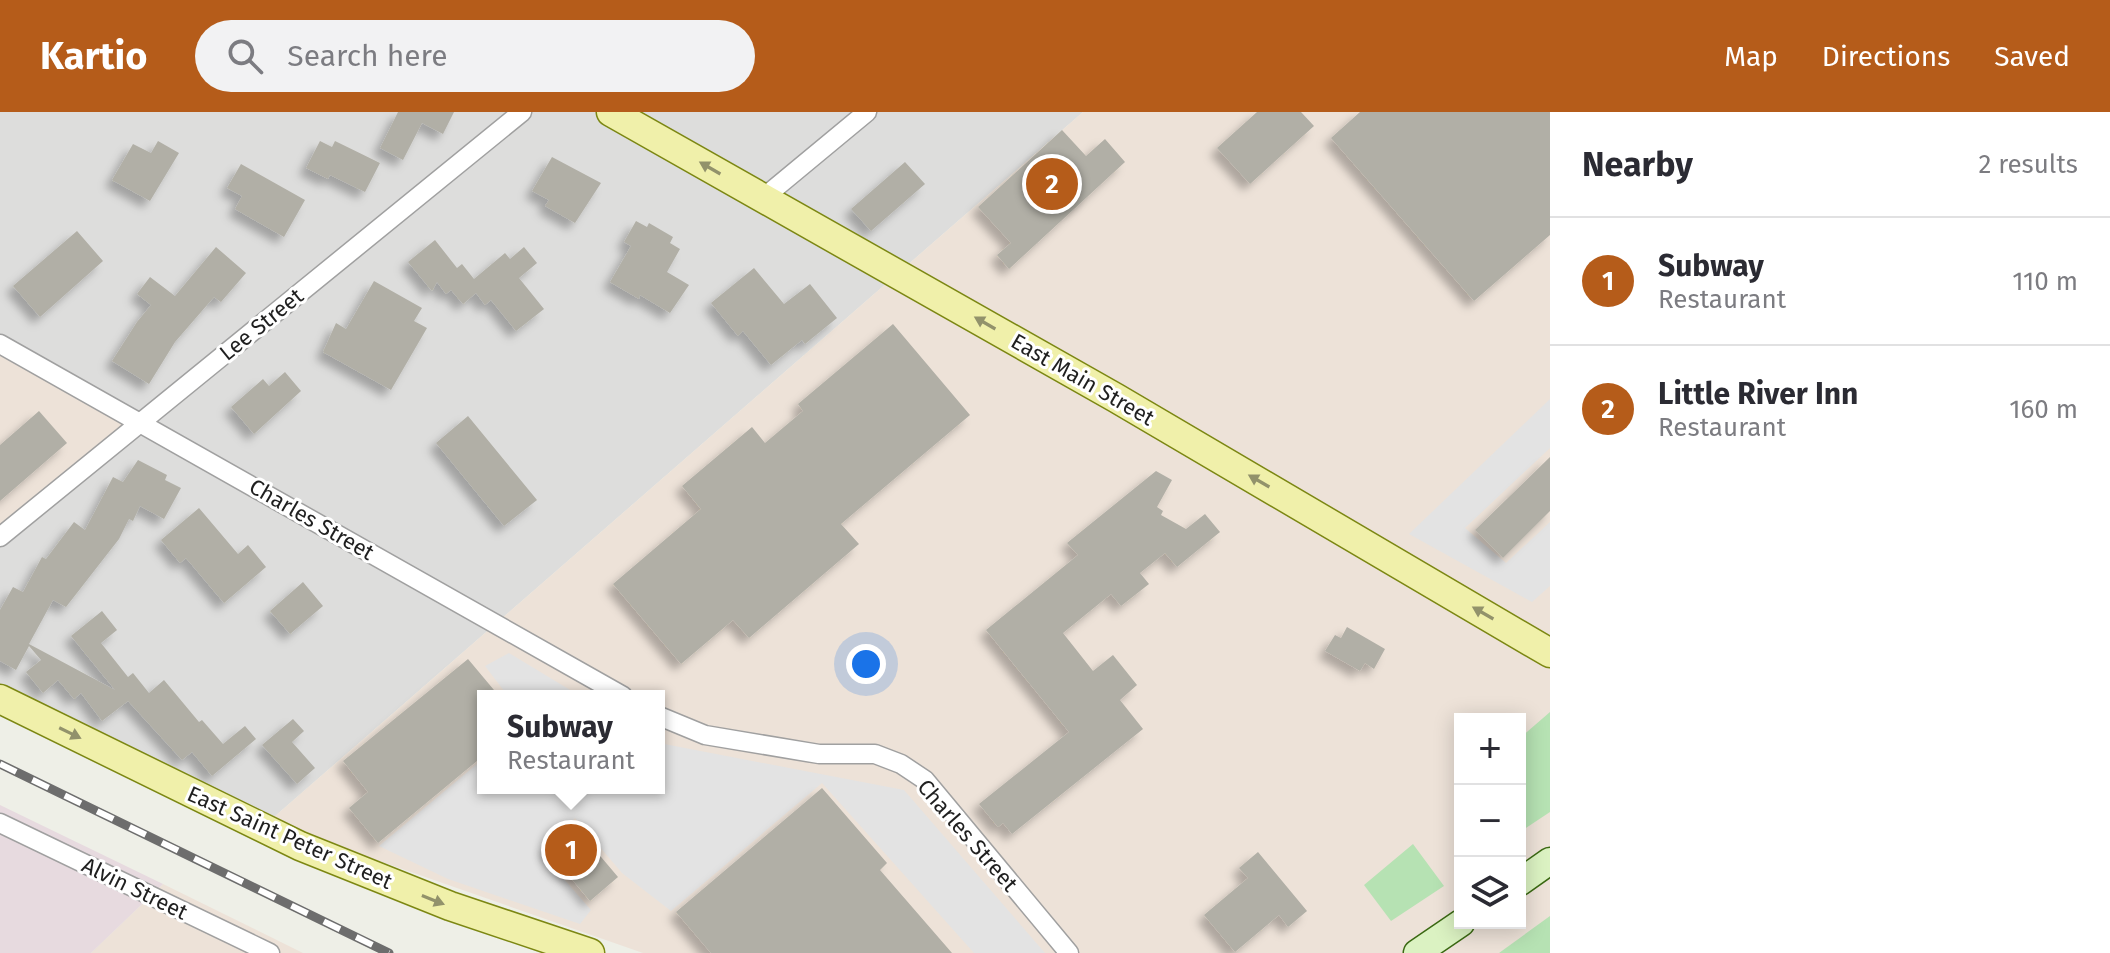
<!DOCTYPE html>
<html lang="en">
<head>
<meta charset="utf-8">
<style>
  :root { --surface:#fff; --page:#f2f2f3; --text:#2b2b33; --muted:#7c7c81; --line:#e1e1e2; --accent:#b55c1a }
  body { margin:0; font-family:"Fira Sans",sans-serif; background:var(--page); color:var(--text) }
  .controls { position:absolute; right:24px; bottom:24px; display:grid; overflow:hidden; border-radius:0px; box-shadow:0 4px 20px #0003 }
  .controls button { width:72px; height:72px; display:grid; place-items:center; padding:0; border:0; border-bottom:2px solid var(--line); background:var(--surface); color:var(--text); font:40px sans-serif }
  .you { position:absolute; left:866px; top:552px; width:28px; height:28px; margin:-20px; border:6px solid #fff; border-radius:50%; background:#1a73e8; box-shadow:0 0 0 12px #1a73e833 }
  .badge { display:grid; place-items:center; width:52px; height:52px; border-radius:50%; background:var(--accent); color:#fff; font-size:26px; font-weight:700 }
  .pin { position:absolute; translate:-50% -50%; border:4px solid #fff; box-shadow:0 2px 8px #0006 }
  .popup { position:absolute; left:477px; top:578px; width:188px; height:104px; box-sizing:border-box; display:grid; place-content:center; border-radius:0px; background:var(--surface); filter:drop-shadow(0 2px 6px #0005); font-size:26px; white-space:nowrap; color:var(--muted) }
  .popup b { font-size:30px; color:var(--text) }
  .popup::after { content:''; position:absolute; left:50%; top:100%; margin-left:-16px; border:16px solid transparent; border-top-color:var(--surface) }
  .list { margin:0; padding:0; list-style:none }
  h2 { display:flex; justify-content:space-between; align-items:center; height:104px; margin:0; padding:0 32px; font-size:34px }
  h2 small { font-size:26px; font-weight:400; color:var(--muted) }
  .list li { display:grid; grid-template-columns:52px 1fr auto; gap:24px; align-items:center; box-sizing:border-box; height:128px; padding:0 32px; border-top:2px solid var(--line) }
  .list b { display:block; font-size:30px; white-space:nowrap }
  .list p { margin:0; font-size:26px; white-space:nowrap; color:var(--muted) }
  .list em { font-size:26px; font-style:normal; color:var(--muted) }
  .icon { flex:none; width:44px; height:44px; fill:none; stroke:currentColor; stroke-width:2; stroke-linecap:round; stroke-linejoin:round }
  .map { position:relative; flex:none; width:1550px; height:841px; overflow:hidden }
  header { display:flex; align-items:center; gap:48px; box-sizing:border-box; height:112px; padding:0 40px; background:var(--accent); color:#fff }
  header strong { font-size:38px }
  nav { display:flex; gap:44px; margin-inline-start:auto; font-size:28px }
  .search { width:560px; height:72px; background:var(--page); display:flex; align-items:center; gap:20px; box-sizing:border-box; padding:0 28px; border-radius:44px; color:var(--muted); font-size:30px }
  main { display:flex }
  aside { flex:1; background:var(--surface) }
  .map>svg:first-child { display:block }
</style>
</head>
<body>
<header>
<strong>Kartio</strong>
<div class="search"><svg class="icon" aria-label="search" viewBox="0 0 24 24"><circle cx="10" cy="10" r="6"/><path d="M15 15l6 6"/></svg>Search here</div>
<nav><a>Map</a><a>Directions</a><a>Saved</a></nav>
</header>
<main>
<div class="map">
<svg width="1550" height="841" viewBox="0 0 1550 841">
  <defs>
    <filter id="shadow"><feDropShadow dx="-7" dy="7" stdDeviation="4" flood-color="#0004"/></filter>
  </defs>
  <rect width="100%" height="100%" fill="#eeefe7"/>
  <path fill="#dddddc" d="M0 0H1083L274 705 0 581Z"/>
  <path fill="#ede2d8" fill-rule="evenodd" d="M1083 0H1550V841H643L322 729 274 705ZM483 584H659V676H483ZM1460 607H1520V811H1460Z
    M0 232 141 310 0 425Z
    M163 772 303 841H91Z"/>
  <path fill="#e7dadf" d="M0 693 163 772 91 841H0Z"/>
  <path fill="#b6e2b3" d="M1550 600V700L1520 720V626Z
    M1413 732 1444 774 1391 809 1364 773Z
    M1550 804V841H1499Z"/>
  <path fill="#e3e3e3" d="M1550 287V336L1465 416 1506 451 1550 410V474L1532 490 1409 422Z
    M509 541 580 584H508L485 554Z
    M659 631 904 678 1045 841H974L822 671 671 799 622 761 575 706 541 741 591 798 580 812 448 767 379 734 483 647V676H659Z"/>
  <path fill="#b1afa6" filter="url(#shadow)" d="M398 0H454L443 22 422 11 403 48 380 36Z
    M1257 0H1301L1314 14 1250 72 1217 36Z
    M1360 0H1550V123L1474 189 1331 26Z
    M1062 18 1086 44 1105 27 1125 50 1009 157 997 143 1011 131 978 95Z
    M158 29 179 41 150 89 112 68 133 32 151 41Z
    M320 29 332 35 335 29 380 51 365 80 330 63 328 67 306 56Z
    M552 45 601 71 575 111 545 94 549 88 532 79Z
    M905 50 925 72 871 119 851 97Z
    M241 52 305 88 284 125 235 97 242 84 227 76Z
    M636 109 647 115 649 111 673 125 670 131 680 137 667 160 689 173 670 201 640 183 639 187 610 170 631 134 624 130Z
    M77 119 103 149 40 205 13 174Z
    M435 128 457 156 462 152 474 167 505 141 510 147 524 135 537 151 519 166 544 197 516 219 491 188 485 193 476 181 463 192 451 178 446 182 437 170 432 179 408 150Z
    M216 135 246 161 221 190 214 185 175 230 149 272 112 249 137 210 151 193 137 182 150 165 175 184Z
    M754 156 784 192 810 172 837 206 805 232 802 228 771 253 743 219 738 224 711 191Z
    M374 169 422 196 414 209 427 216 391 278 323 240 336 211 346 217Z
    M893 212 970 303 841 412 859 432 749 526 733 508 681 552 613 472 701 397 682 374 752 315 765 331 803 299 798 292Z
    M285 260 301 279 254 322 231 295 263 267 269 274Z
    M39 299 67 331 0 389V333Z
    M468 304 537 388 504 414 436 331Z
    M1550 345V399L1503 446 1475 418Z
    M138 348 167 363 165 368 181 376 164 407 140 394 133 409 129 407 119 427 66 495 53 488 29 532 115 578 71 524 102 499 117 518 101 531 128 565 133 561 149 581 164 568 199 610 202 608 223 632 245 614 256 627 212 664 192 640 182 648 128 589 102 609 81 581 74 587 58 568 43 581 26 560 41 548 29 534 16 558 0 549V498L13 475 23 480 42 445 46 447 74 410 85 418 113 365 123 370Z
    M1156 359 1172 368 1157 395 1163 399 1161 403 1186 417 1205 402 1220 420 1177 455 1165 441 1140 461 1149 472 1121 494 1111 482 1063 521 1093 559 1113 543 1137 573 1120 588 1143 617 1012 722 1003 711 998 715 979 692 1069 620 986 518 1078 443 1067 431Z
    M199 396 238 442 248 433 266 455 224 491 186 446 180 451 161 428Z
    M303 470 323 494 290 522 270 499Z
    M1347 515 1385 537 1374 557 1365 551 1360 559 1325 539 1335 523 1341 526Z
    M468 547 499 584H483V644L378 731 349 696 368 680 343 649Z
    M293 607 304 619 292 630 315 656 297 672 262 633Z
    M822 676 887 751 880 758 952 841H711L676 800Z
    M574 713 618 765 590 789 546 736Z
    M1258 740 1307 799 1288 815 1279 803 1235 840 1204 803 1248 766 1239 756Z"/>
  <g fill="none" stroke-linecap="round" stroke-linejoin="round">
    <g stroke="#a0a0a0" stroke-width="21">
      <path id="minor" d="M762 87 867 0
        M0 232 623 584
        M0 425 522 0
        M659 604 705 623 819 642H875L901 652 925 668 1069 841
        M0 711 270 841"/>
    </g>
    <g stroke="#3b6913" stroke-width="29">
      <path id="secondary" d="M1520 770 1550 749
        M1417 841 1461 811"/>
    </g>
    <g stroke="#7c8713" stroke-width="31">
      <path id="primary" d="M611 0 1116 286 1550 541
        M0 587 300 734 450 794 590 841"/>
    </g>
    <use href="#minor" stroke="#fff" stroke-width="18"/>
    <use href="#secondary" stroke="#dbf2c2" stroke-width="26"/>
    <use href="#primary" stroke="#f0f0aa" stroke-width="28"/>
    <g stroke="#6d6d6d" stroke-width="9">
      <path id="rail" d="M0 652 389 841"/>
    </g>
    <use href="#rail" stroke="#fff" stroke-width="6" stroke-dasharray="18" stroke-linecap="butt"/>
  </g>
  <defs><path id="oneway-solid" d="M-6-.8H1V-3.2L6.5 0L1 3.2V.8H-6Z" transform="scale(2)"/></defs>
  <g fill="#92926b">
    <use href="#oneway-solid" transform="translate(710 56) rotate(-150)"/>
    <use href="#oneway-solid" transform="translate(985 211) rotate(-150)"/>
    <use href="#oneway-solid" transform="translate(1259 369) rotate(-150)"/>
    <use href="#oneway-solid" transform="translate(1483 501) rotate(-150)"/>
    <use href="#oneway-solid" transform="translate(70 621) rotate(26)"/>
    <use href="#oneway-solid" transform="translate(433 788) rotate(22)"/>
  </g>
  <g text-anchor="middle" stroke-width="6" stroke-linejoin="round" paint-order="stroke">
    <g font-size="22" fill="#1f1f1f" stroke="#fff">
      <text transform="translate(261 212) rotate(-39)" y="8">Lee Street</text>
      <text transform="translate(1083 267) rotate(30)" y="8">East Main Street</text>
      <text transform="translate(312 407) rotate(30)" y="8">Charles Street</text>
      <text transform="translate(968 723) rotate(49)" y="8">Charles Street</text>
      <text transform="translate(290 725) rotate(24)" y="8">East Saint Peter Street</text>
      <text transform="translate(135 776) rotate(26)" y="8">Alvin Street</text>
    </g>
  </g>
</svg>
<div class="controls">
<button>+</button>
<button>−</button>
<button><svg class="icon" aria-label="layers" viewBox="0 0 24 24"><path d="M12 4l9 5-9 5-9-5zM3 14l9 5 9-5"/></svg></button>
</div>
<div class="you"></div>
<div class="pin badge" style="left:571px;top:738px">1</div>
<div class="popup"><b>Subway</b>Restaurant</div>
<div class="pin badge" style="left:1052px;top:72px">2</div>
</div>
<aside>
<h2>Nearby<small>2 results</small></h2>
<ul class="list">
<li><span class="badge">1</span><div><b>Subway</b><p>Restaurant</p></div><em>110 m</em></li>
<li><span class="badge">2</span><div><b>Little River Inn</b><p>Restaurant</p></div><em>160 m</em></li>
</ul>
</aside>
</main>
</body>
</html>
